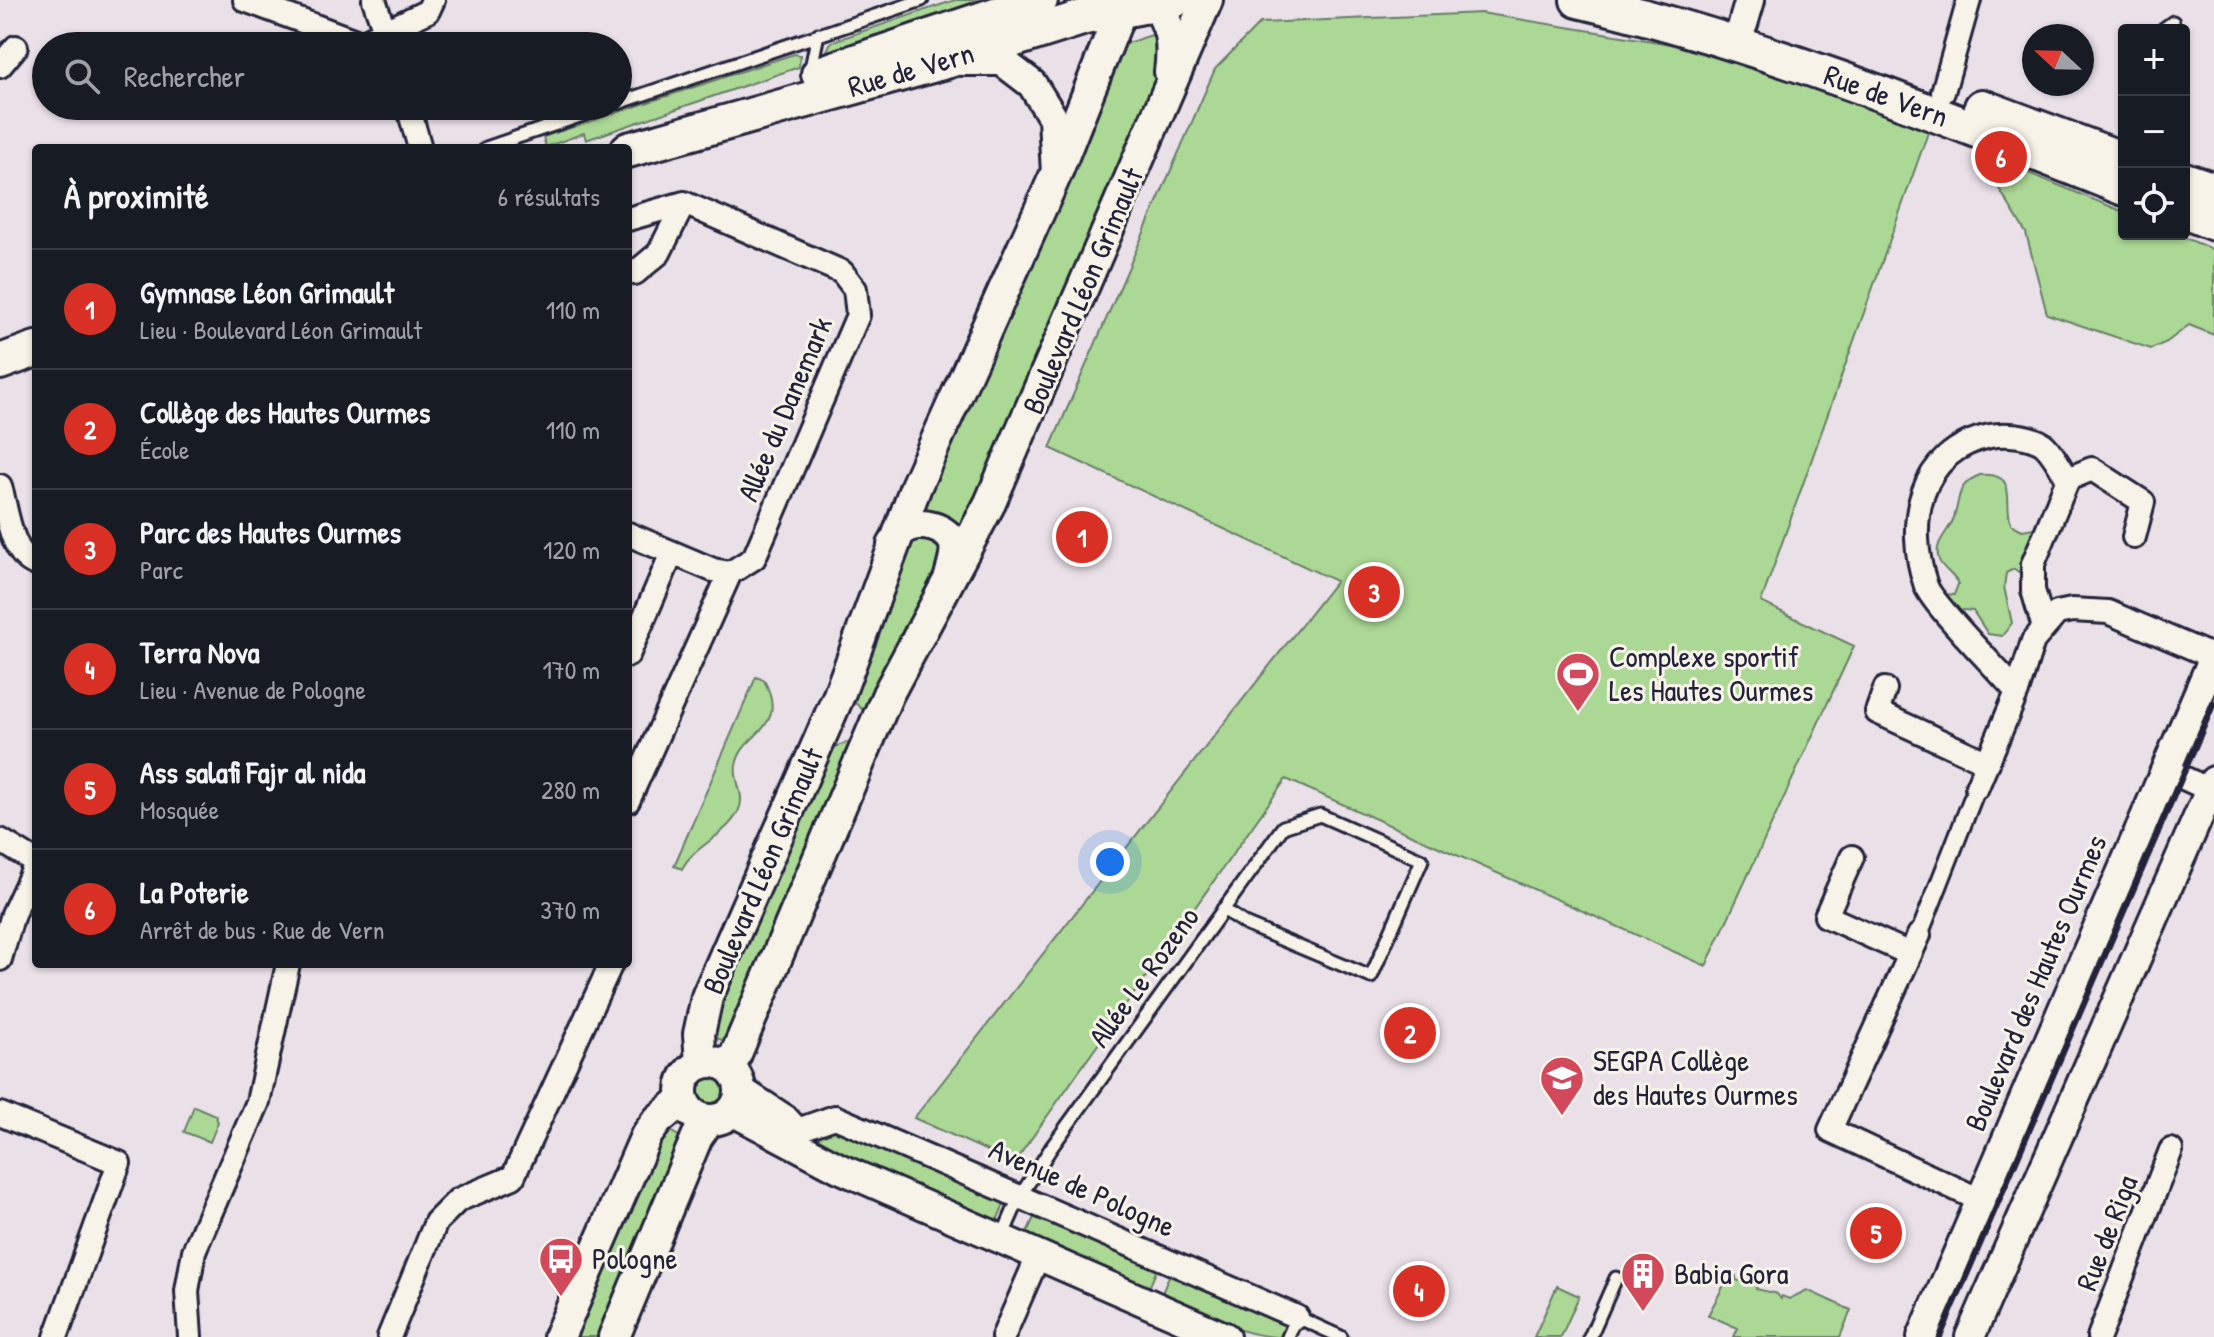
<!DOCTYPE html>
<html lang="fr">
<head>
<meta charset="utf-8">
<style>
  :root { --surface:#171b24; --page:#20242c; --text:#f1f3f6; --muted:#9ea1a6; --line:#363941; --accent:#d93025 }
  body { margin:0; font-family:"Patrick Hand",sans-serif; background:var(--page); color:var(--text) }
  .controls { position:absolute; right:24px; top:24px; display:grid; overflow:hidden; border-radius:8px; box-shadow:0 2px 6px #0004 }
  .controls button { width:72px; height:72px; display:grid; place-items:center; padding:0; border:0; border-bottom:2px solid var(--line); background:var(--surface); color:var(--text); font:40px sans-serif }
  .compass { position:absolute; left:2022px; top:24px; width:72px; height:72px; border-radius:50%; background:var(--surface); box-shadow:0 2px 6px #0004; rotate:292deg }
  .you { position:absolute; left:1110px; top:862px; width:28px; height:28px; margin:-20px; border:6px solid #fff; border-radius:50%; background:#1a73e8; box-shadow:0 0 0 12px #1a73e833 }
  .badge { display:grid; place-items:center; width:52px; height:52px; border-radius:50%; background:var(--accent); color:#fff; font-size:26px; font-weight:700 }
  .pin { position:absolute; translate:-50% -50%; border:4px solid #fff; box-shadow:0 2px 8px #0006 }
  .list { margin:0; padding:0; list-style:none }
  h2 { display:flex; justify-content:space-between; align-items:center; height:104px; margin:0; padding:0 32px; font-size:34px }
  h2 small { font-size:26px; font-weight:400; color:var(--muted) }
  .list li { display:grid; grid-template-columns:52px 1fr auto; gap:24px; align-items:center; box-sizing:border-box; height:120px; padding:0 32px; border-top:2px solid var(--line) }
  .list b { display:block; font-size:30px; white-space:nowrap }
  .list p { margin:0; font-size:26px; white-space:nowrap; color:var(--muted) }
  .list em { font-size:26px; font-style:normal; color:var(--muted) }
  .icon { flex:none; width:44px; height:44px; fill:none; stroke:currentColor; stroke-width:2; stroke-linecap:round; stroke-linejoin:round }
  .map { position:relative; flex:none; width:2214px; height:1337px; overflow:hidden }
  .search { position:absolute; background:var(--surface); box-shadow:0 2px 6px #0004; left:32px; top:32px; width:600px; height:88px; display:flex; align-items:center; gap:20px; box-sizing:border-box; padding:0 28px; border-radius:44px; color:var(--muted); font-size:30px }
  .panel { position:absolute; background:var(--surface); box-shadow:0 2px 6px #0004; left:32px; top:144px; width:600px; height:824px; border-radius:8px }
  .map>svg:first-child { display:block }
</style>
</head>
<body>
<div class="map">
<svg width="2214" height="1337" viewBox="0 0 2214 1337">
  <rect width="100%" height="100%" fill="#eae1e8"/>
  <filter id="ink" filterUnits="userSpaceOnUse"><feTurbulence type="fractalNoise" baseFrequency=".0125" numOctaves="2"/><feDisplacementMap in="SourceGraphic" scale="16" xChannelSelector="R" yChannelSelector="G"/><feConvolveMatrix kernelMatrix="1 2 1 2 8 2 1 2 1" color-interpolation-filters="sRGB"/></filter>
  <g filter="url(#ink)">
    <path fill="#acd896" stroke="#677d68" stroke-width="2" d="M955 0H1001L823 59 831 42Z
      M1481 13 1683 46 1930 127 1761 602 1854 646 1706 966 1286 779 1014 1163 914 1118 1336 581 1050 448 1215 69 1260 23Z
      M1161 32V91L960 545 913 517 1115 47Z
      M794 54 800 55 799 67 586 140 584 133 546 147 543 137Z
      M1977 152 2124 212V234H2176L2214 250V335L2189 325 2167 342 2151 349 2047 314 2026 233Z
      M1980 475C2020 472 2003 502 2011 524L2022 530 2034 528 2022 574 2014 569 2006 573 2004 587 2012 623 2002 636 1988 634 1973 611 1963 610 1957 616 1939 593 1954 595 1958 584C1954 574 1943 570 1939 560 1933 543 1947 534 1953 520 1961 501 1954 485 1980 475Z
      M921 532 950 552 870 716 846 695 907 539Z
      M756 677 764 680C790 731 743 730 736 765 733 782 747 795 738 812 725 837 693 846 682 869L674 866Z
      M863 736 730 1039 724 1041 707 1034 825 751Z
      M697 1092a15 15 0 1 1 30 0a15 15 0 1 1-30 0Z
      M194 1106 215 1115 218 1122 210 1142 184 1132Z
      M829 1125 1006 1199 994 1228 841 1162 808 1129Z
      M669 1130 686 1141 603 1337H570L639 1166Z
      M1036 1213 1158 1267 1146 1295 1023 1241Z
      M1171 1272 1286 1324 1280 1337C1248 1337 1190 1313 1159 1300Z
      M1730 1274 1736 1276V1280L1757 1285 1756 1289 1777 1294 1781 1299 1782 1296 1789 1299 1807 1290 1851 1310 1840 1337H1734L1738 1328 1708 1315Z
      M1557 1286 1579 1296 1561 1337H1534Z"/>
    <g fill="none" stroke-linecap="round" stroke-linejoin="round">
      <g stroke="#22223b" stroke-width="17">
        <path id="service" d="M2162 30 2173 22
          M810 73 818 34
          M618 103 922 0
          M486 148 609 106
          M1002 1237 1019 1198 1051 1148 1283 827 1320 815 1422 860 1371 977 1247 925 1223 909
          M1288 1337 1297 1317 1341 1337
          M1590 1337 1616 1278"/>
      </g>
      <g stroke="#22223b" stroke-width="22">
        <path id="pedestrian" d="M1919 935 1977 787"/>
      </g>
      <g stroke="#22223b" stroke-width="28">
        <path id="minor" d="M245 0 361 43 428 11 433 0
          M374 0 390 46
          M0 66 16 47
          M1943 92 1969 0
          M408 106 420 148
          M628 219 684 203 842 272 855 289 858 315 754 558 730 573 713 570 628 534
          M628 272 635 273 659 253 684 203
          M2068 479 2092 469 2143 502 2134 537
          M0 486C7 509 10 555 36 564
          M628 655 672 553
          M1885 689 1877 712 1988 763
          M2017 692C2000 672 1932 604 1926 586 1905 524 1918 451 1990 436 2004 433 2029 435 2043 444 2052 451 2061 469 2068 479L2033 564V590L2044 628
          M2166 770 2210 790
          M1977 787 2017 692 2033 641 2057 613 2072 610 2108 612 2214 657
          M628 801 730 573
          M0 840 36 862
          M1852 857 1826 916 1910 954
          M1919 935 1830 1130 1980 1200
          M0 959 13 914 36 864
          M0 1114 119 1163 56 1337
          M795 1131 835 1117 1297 1317
          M190 1337 187 1291 194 1251 258 1102 288 964
          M389 1337 436 1222 458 1200 513 1177 611 964
          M1003 1337 1039 1254
          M2099 1337 2171 1150"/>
      </g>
      <g stroke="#22223b" stroke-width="34">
        <path id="tertiary" d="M1743 24 1750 0
          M963 61H1002L1032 84 1053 118 1056 174
          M892 545C895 540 900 533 904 530 918 519 949 527 954 545 956 554 951 568 949 577
          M741 1091 784 1119 797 1133
          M732 1111 839 1168 1225 1337
          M1922 1337 2214 657
          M1970 1337 2214 781"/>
      </g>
      <g stroke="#22223b" stroke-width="36">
        <path id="secondary" d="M1154 0C1171 26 1174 41 1170 72
          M682 1091a29 29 0 1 1 58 0a29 29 0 1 1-58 0Z
          M701 1064 699 1034 707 997 839 695 916 486 1056 174 1125 0
          M730 1068 888 694 990 503 1207 0
          M559 1337 646 1136 658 1120 683 1099
          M614 1337 697 1137 709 1120"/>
      </g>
      <g stroke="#22223b" stroke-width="40">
        <path id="primary" d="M1578 0C1765 44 1945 117 2124 188
          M819 74 1040 0
          M1982 107 2124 160
          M628 150 946 61 1085 17 1174 0
          M2184 180 2214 190
          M2184 211 2214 223
          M0 362 36 349"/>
      </g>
      <use href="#service" stroke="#f7f3e8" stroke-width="11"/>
      <use href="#pedestrian" stroke="#f7f3e8" stroke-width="16"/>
      <use href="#minor" stroke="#f7f3e8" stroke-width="22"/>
      <use href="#tertiary" stroke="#f7f3e8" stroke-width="28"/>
      <use href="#secondary" stroke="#f7f3e8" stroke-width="30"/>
      <use href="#primary" stroke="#f7f3e8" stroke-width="34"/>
      <path stroke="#22223b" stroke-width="6" d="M1940 1337 2214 703"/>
    </g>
  </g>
  <defs>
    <g id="stadium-pin" transform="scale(2.3)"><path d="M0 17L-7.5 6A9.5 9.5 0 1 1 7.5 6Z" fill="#d1495b" stroke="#f7f3e8"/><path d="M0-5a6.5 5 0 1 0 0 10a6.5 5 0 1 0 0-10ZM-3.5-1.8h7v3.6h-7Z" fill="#fff"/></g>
    <g id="school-pin" transform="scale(2.3)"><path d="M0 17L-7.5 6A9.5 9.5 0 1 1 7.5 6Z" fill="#d1495b" stroke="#f7f3e8"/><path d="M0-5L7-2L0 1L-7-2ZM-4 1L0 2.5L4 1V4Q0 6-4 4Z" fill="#fff"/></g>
    <g id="bus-pin" transform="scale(2.3)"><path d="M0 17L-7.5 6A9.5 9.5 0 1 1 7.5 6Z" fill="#d1495b" stroke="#f7f3e8"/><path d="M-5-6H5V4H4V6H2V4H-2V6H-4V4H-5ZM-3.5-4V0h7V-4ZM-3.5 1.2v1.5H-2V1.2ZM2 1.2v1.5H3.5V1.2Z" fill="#fff"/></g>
    <g id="building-pin" transform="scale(2.3)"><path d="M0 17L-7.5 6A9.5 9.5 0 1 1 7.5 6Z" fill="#d1495b" stroke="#f7f3e8"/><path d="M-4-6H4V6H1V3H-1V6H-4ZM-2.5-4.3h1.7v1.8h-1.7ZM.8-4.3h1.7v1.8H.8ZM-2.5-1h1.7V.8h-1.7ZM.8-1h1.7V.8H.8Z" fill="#fff"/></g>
  </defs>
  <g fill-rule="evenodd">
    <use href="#stadium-pin" x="1578" y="674"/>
    <use href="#school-pin" x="1562" y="1078"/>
    <use href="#bus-pin" x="561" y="1259"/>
    <use href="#building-pin" x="1643" y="1274"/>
  </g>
  <g text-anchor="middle" stroke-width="6" stroke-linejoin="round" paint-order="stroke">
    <g font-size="30" fill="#22223b" stroke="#f7f3e8">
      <text transform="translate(911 70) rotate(-16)" y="10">Rue de Vern</text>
      <text transform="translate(1886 96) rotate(20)" y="10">Rue de Vern</text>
      <text transform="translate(1083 291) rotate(-67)" y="10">Boulevard Léon Grimault</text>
      <text transform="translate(785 409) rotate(-67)" y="10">Allée du Danemark</text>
      <text transform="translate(763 871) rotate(-67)" y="10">Boulevard Léon Grimault</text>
      <text transform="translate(1144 977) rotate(-54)" y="10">Allée Le Rozeno</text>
      <text transform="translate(2036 983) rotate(-67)" y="10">Boulevard des Hautes Ourmes</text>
      <text transform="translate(1082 1188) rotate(24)" y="10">Avenue de Pologne</text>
      <text transform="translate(2107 1233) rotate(-69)" y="10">Rue de Riga</text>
    </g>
    <g font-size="30" fill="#22223b" stroke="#f7f3e8" text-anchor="start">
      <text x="1609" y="667">Complexe sportif<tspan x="1609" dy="34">Les Hautes Ourmes</tspan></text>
      <text x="1593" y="1071">SEGPA Collège<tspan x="1593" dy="34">des Hautes Ourmes</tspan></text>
      <text x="592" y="1269">Pologne</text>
      <text x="1674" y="1284">Babia Gora</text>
    </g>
  </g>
</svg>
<div class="controls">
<button>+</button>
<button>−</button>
<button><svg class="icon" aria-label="locate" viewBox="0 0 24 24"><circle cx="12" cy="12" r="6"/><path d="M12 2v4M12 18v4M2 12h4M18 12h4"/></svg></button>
</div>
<svg class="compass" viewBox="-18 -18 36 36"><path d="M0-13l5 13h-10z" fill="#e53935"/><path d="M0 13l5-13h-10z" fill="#9ea1a6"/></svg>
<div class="you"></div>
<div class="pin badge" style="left:1082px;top:537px">1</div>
<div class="pin badge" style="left:1410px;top:1033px">2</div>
<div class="pin badge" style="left:1374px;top:592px">3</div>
<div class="pin badge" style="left:1419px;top:1291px">4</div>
<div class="pin badge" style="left:1876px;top:1233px">5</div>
<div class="pin badge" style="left:2001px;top:157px">6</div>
<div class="search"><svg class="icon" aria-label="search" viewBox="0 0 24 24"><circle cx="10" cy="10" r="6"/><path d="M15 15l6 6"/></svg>Rechercher</div>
<section class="panel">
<h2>À proximité<small>6 résultats</small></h2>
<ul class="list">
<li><span class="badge">1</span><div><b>Gymnase Léon Grimault</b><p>Lieu · Boulevard Léon Grimault</p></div><em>110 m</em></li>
<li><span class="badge">2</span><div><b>Collège des Hautes Ourmes</b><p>École</p></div><em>110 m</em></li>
<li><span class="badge">3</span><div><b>Parc des Hautes Ourmes</b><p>Parc</p></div><em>120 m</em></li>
<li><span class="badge">4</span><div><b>Terra Nova</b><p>Lieu · Avenue de Pologne</p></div><em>170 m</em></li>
<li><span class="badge">5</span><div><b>Ass salafi Fajr al nida</b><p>Mosquée</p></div><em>280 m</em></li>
<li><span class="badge">6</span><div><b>La Poterie</b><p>Arrêt de bus · Rue de Vern</p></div><em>370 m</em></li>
</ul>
</section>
</div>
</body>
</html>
